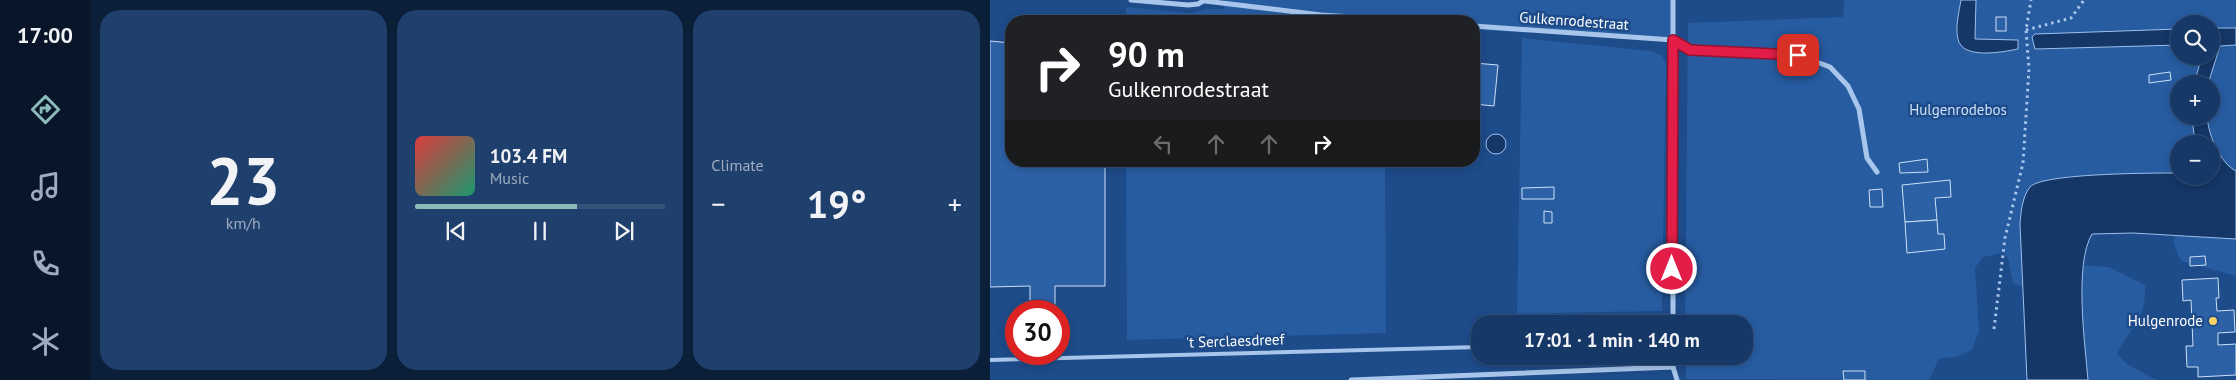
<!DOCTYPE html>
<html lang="en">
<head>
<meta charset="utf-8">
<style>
  body { margin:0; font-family:"PT Sans",sans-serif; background:#1f3f6d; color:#f1f3f6; height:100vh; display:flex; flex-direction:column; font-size:19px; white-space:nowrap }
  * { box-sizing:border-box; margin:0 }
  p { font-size:16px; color:#9eacc0 }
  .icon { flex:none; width:28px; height:28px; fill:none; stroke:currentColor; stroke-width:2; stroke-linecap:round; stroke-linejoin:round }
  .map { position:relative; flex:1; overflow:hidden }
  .details { display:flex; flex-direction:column; gap:10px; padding:10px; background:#0c1f39; width:900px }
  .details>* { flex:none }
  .banner { position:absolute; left:15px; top:15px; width:475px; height:152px; border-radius:20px; box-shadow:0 2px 8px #0003,0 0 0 1px #35527b; background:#202124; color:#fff; overflow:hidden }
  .tools { position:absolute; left:1180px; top:15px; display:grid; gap:10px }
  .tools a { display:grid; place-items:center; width:50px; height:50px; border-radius:50%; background:#163867; box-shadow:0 2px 8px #0003,0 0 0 1px #35527b; font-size:25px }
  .speed { position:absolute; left:15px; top:300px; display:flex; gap:10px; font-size:25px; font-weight:700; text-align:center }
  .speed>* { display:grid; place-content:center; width:65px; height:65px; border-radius:50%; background:#163867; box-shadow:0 2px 8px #0003,0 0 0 1px #35527b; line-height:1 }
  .speed .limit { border:8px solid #d22; background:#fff; color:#111 }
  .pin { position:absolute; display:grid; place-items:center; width:42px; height:42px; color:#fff; margin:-21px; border-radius:10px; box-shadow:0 2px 8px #0006 }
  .me { position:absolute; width:55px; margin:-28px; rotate:0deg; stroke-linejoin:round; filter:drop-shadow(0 0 4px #0008) }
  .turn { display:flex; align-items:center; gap:18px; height:105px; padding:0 20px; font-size:22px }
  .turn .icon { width:65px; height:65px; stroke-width:2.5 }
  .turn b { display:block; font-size:35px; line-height:42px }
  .lanes { display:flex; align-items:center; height:48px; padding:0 20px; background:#0003; justify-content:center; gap:25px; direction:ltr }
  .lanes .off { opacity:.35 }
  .big { font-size:38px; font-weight:700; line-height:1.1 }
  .details .tile { flex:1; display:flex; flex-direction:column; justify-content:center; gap:8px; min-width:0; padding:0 18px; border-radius:20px; background:#1f3f6d }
  .details .dial { align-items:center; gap:0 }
  .dial b { font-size:65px; line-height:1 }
  .song { display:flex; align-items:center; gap:15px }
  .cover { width:60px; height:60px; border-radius:8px; background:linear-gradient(135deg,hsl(0 70% 55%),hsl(160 70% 35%)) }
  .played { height:5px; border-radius:2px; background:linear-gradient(90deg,#8bbbb9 65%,#35527b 65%) }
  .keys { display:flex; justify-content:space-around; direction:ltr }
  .heat { display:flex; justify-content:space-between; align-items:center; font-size:28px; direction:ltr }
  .details .tiles { flex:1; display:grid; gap:10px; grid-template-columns:repeat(3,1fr) }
  .trip { position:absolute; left:481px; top:315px; width:282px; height:50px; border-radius:20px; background:#163867; box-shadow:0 2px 8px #0003,0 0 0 1px #35527b; font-weight:700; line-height:50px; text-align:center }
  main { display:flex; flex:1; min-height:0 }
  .tab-bar { display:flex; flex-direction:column; width:90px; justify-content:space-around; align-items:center; background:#091629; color:#9eacc0 }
  .tab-bar .icon { width:35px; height:35px }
  .tab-bar .current { color:#8bbbb9 }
  .tab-bar b { font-size:22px; color:#f1f3f6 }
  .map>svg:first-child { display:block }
  .green { fill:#275ca1; fill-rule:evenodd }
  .water { fill:#143767; stroke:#9cc0ed }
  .building { fill:#2d61a6; stroke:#cde0f8 }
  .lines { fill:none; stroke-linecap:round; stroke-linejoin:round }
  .path { stroke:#a8c6eb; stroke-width:3; stroke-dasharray:2.5 4; stroke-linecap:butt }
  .lane { stroke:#a8c6eb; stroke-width:4 }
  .street { stroke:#a8c6eb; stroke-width:5 }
  .route-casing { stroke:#92132f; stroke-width:12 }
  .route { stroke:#e11d48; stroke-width:9 }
  .poi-dot { fill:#fad267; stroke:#1e4b89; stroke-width:2 }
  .labels { text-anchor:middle; stroke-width:5; stroke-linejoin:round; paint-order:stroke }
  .street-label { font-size:15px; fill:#fff; stroke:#1e4b89 }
  .park-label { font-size:15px; fill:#cde0f8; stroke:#1e4b89 }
  .poi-label { font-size:15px; fill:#fff; stroke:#1e4b89; text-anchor:end }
</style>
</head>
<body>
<main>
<nav class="tab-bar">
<b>17:00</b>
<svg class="icon current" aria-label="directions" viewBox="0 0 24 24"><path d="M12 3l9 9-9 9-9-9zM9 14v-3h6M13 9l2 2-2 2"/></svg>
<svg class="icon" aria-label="music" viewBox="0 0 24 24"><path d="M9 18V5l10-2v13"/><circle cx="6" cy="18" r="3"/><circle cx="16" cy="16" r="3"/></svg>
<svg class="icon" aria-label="phone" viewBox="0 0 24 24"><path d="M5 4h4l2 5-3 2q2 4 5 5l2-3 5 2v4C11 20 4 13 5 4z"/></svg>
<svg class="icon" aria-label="climate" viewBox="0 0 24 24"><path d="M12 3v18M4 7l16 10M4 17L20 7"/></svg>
</nav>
<section class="details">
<div class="tiles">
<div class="tile dial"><b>23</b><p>km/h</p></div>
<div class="tile">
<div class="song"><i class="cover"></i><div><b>103.4 FM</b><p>Music</p></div></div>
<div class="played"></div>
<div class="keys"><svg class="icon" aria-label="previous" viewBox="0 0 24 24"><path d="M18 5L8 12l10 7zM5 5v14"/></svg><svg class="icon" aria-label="pause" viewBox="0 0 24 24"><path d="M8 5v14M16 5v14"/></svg><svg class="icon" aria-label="next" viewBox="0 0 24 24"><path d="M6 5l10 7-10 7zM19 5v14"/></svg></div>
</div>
<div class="tile"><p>Climate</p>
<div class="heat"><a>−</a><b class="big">19°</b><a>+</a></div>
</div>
</div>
</section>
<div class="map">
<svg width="1246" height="380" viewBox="0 0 1246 380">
  <rect width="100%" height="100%" fill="#1e4b89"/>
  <g class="green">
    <polygon points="234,0 683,0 683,40 484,30 484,21 136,21 136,7 201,13 217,9 234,9"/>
    <path d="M 854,0 L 1246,0 L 1246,276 L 1191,261 L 1183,242 L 1188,230 L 1142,189 L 1045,287 L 1030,286 L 1023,283 L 1018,258 L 1013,253 L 993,257 L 985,268 L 989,330 L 982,350 L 969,356 L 949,359 L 939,380 L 696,379 L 695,356 L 755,356 L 755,324 L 695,324 L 698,23 L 853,17 ZM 1189,24 L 1221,24 L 1221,56 L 1189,56 ZM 1189,84 L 1221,84 L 1221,116 L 1189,116 ZM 1189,144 L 1221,144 L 1221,176 L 1189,176 Z"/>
    <polygon points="532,38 661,51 672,55 676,64 672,311 527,314"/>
    <polygon points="136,161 395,161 396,333 137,340"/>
    <path d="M 1090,265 L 1119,267 L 1155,285 C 1157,319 1141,325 1127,354 L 1137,364 L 1166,380 L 1077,380 Z"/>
  </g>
  <g class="water">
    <path d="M 971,0 L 986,0 L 985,39 L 1028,40 L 1028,49 C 1013,52 972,60 968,39 C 965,27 969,12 971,0 Z"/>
    <polygon points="1221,28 1246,28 1246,45 1230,46 1218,84 1204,84 1212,56 1221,56"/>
    <polygon points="1189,29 1189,45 1045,49 1042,37 1045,34"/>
    <path d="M 1202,116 L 1217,116 C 1218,134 1230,163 1246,171 L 1246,239 L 1143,233 L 1102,234 C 1084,264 1095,344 1098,380 L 1037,380 L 1030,224 C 1031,212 1032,197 1040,187 C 1052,173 1165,173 1189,173 L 1189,176 L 1221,176 L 1221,144 L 1205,144 Z"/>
    <circle cx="506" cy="144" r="10"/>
  </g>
  <g class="building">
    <rect x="1006" y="17" width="10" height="14"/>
    <polygon points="0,41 21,43 21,161 115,161 115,286 65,286 65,308 40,308 40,286 0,287"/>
    <polygon points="484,63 508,65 504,106 484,104"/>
    <polygon points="1180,72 1181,80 1159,83 1159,75"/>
    <polygon points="937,159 938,172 910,173 909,163"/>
    <polygon points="960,180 961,197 945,198 947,220 915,222 912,185"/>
    <polygon points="564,187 564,199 532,199 532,188"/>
    <polygon points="892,189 893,207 880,207 879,190"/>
    <polygon points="554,211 562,212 562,223 554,223"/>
    <polygon points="947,220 948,234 954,234 955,249 917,253 915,222"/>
    <polygon points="1215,256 1216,265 1200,266 1200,257"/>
    <polygon points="1228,278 1229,298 1226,298 1227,311 1244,310 1245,332 1228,333 1228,345 1246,344 1246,375 1208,377 1208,367 1197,367 1196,346 1203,346 1201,300 1193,301 1192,280"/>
    <polygon points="853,371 875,371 875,380 854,380"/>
  </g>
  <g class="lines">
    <g class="path">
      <polyline points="1036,30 1081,18 1094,0"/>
      <polyline points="1004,329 1015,238 1033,163 1039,69 1036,30 1041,0"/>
    </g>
    <polyline class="lane" points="0,360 490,347"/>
    <g class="street">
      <polyline points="141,0 198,5 208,4 215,0"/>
      <polyline points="215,1 331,15 428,21"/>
      <polyline points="484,26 683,40 700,50 808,55 840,67 858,86 869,109 877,158 887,172"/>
      <polyline points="683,324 683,0"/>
      <polyline points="683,356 683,367 687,380"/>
      <polyline points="361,380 683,367"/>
    </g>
  </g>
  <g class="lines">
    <g class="route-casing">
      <polyline id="route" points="682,269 683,40 700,50 808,55"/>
    </g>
    <use href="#route" class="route"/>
  </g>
  <circle class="poi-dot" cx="1223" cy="321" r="5"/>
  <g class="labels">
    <g class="street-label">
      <text transform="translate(584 21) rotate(4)" y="5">Gulkenrodestraat</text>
      <text transform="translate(245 341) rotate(-2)" y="5">'t Serclaesdreef</text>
    </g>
    <g class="park-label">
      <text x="968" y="115">Hulgenrodebos</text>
    </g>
    <g class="poi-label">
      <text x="1213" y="326">Hulgenrode</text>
    </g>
  </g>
</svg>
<div class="tools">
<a><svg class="icon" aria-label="search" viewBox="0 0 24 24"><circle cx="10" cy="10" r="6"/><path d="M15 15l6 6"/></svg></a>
<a>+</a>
<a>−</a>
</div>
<div class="speed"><div class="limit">30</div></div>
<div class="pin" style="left:808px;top:55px;background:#d93025"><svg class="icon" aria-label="arrive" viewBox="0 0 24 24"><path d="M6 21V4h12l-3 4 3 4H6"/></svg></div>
<svg class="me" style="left:682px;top:269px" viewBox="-20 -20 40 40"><circle r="17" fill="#e11d48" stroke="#fff" stroke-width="3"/><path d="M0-11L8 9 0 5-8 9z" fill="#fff"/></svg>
<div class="trip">17:01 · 1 min · 140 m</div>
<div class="banner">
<div class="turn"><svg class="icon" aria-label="right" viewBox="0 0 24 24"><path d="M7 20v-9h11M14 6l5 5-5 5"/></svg><div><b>90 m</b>Gulkenrodestraat</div></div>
<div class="lanes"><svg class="icon off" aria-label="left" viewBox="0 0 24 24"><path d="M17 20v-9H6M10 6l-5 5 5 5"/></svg><svg class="icon off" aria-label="ahead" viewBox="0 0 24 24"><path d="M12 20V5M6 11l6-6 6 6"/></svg><svg class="icon off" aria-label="ahead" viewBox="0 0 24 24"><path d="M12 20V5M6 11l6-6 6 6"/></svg><svg class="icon" aria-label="right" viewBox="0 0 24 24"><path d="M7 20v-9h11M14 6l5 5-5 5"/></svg></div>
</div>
</div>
</main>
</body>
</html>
